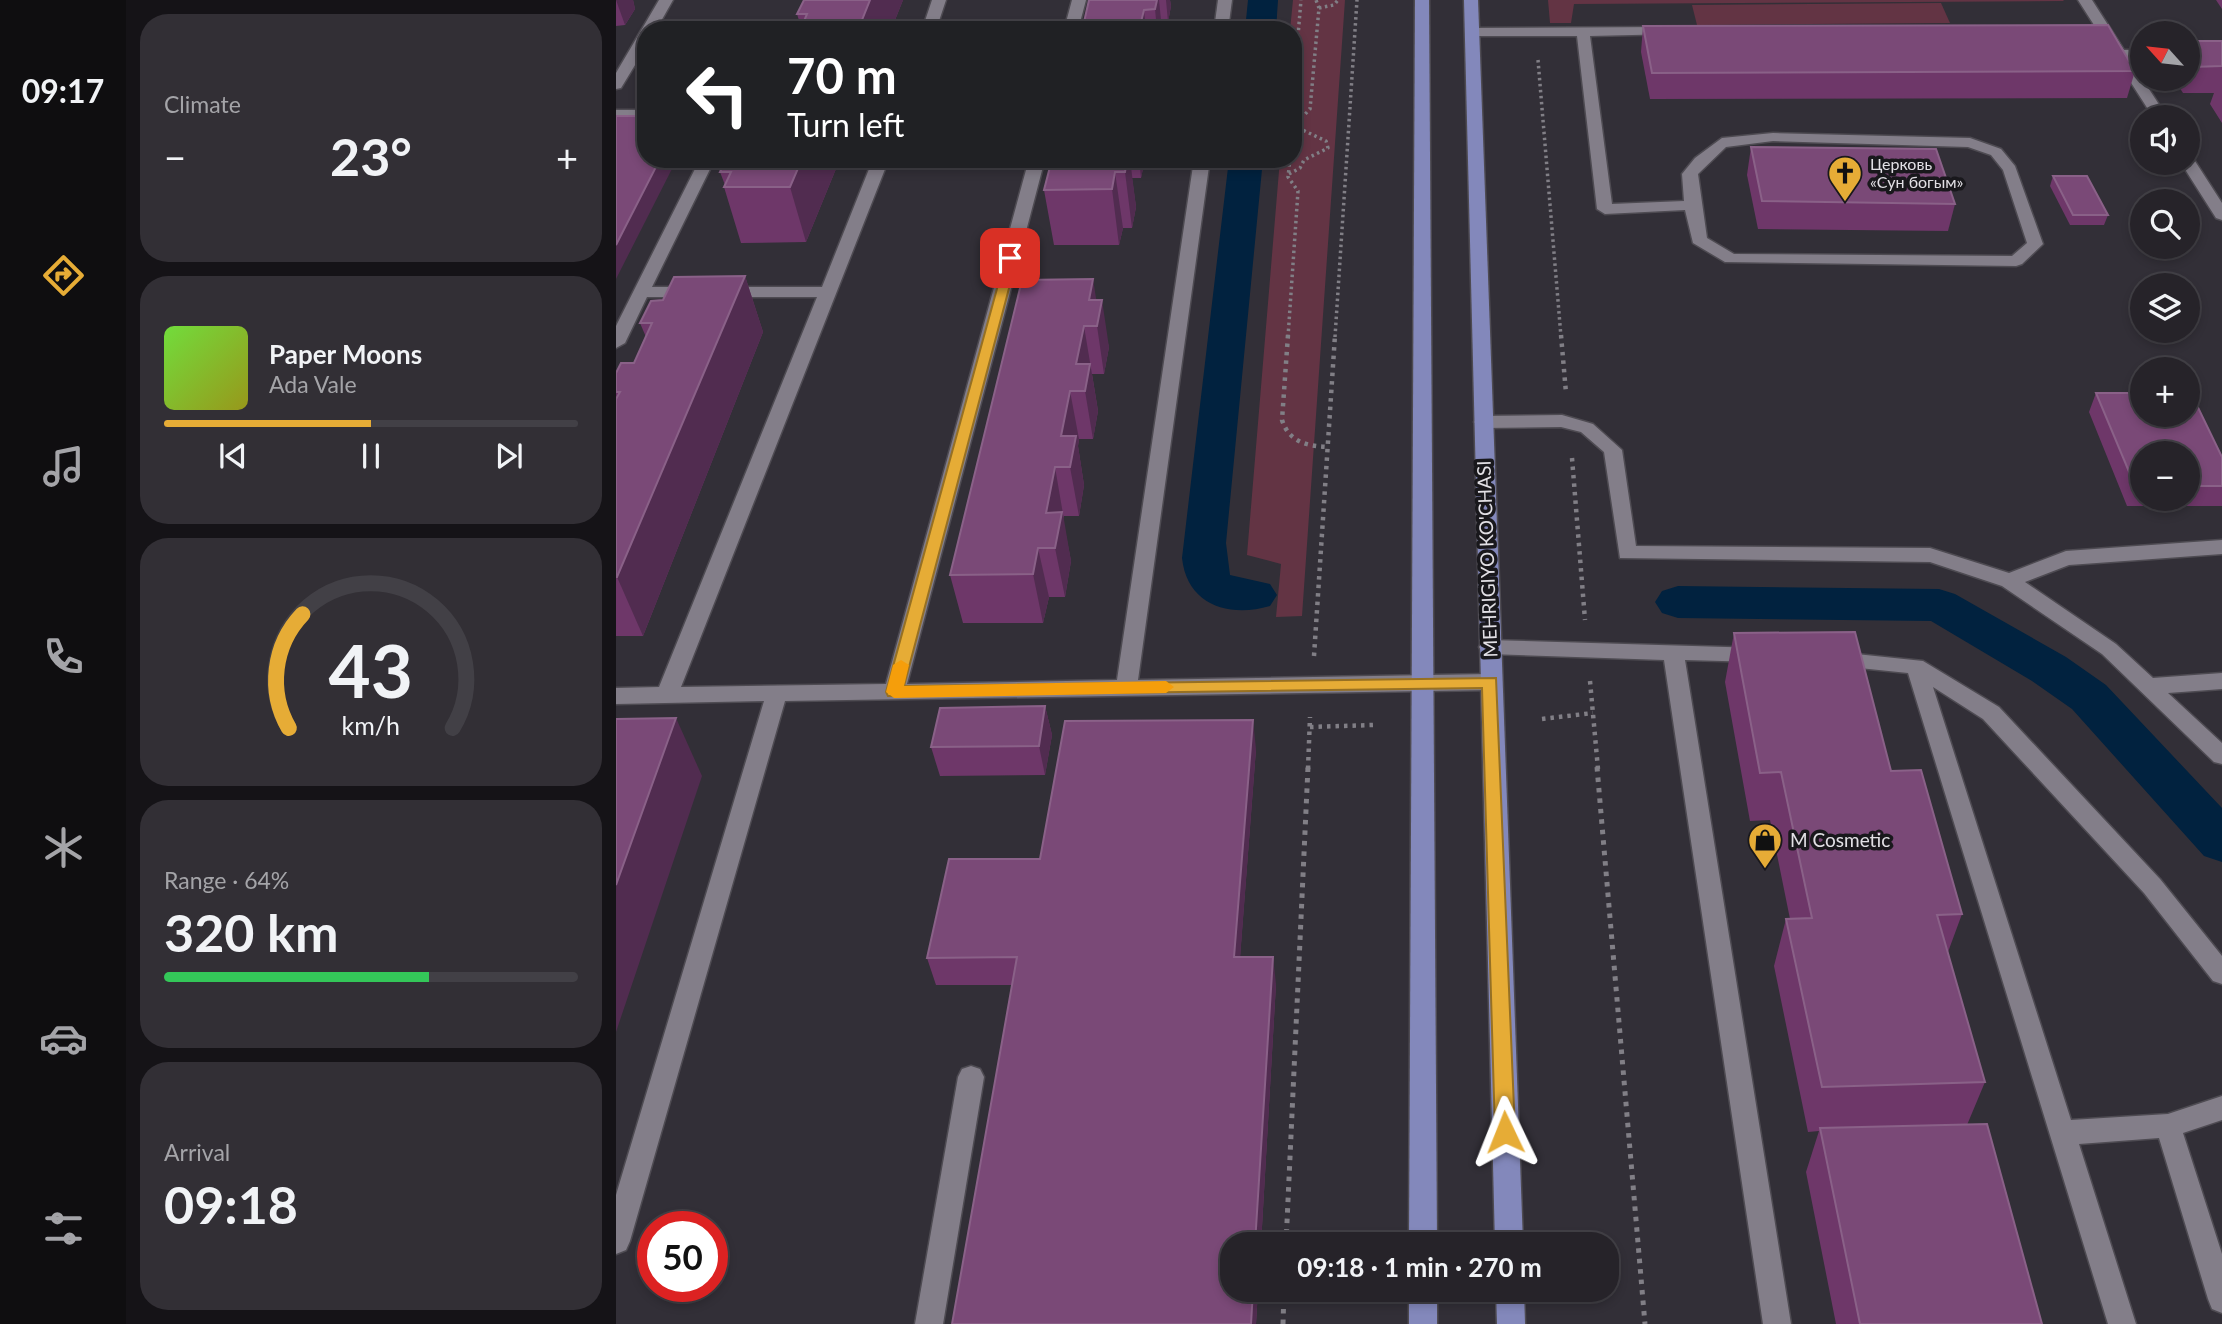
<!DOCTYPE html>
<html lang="en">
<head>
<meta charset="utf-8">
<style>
  body { margin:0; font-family:Lato,sans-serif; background:#322f35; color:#f1f3f6; height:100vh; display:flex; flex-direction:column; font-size:26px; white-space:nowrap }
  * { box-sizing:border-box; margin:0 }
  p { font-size:23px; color:#a4a4a8 }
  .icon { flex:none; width:38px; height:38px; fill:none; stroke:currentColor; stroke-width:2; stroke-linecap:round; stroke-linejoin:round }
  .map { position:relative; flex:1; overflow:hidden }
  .details { display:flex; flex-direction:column; gap:14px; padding:14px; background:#151317; width:490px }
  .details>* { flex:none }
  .top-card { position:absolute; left:21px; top:21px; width:665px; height:147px; border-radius:28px; box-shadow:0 4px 10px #0003,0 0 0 2px #424046; background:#202124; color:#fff; overflow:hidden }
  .needle { width:46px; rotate:297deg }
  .tools { position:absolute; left:1514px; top:21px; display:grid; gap:14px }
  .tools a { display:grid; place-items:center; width:70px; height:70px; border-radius:50%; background:#262329; box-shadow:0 4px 10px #0003,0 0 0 2px #424046; font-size:35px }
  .speed { position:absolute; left:21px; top:1211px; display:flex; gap:14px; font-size:35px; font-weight:700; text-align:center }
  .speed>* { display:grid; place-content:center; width:91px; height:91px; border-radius:50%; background:#262329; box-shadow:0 4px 10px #0003,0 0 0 2px #424046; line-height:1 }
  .speed .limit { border:10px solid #d22; background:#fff; color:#111 }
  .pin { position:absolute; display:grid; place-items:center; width:60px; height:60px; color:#fff; margin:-30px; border-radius:14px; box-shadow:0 4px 10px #0006 }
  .me { position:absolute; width:77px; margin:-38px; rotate:358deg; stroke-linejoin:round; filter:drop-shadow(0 0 5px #0008) }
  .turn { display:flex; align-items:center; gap:24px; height:147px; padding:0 35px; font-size:32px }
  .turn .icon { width:91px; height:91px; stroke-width:2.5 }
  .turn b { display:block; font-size:49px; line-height:60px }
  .big { font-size:52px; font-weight:700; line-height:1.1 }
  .details .tile { flex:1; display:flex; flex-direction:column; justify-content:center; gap:10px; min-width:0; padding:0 24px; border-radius:28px; background:#322f35 }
  .details .dial { align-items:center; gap:0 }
  .dial svg { height:182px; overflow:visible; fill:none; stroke:#424046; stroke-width:7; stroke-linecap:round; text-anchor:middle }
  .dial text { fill:#f1f3f6; stroke:none }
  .song { display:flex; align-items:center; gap:21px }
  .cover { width:84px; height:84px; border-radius:10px; background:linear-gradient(135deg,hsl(100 70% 55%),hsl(60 70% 35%)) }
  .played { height:7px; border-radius:4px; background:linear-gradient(90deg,#e6ac36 50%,#424046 50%) }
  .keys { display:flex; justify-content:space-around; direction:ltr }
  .heat { display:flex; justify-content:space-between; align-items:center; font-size:38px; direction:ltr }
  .charge { height:10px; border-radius:5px; background:linear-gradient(90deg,#34c759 64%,#424046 0) }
  .trip { position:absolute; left:604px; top:1232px; width:399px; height:70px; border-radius:28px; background:#262329; box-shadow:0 4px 10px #0003,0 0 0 2px #424046; font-weight:700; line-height:70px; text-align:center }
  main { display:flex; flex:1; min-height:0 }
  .tabs { display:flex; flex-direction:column; width:126px; justify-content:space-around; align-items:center; background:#0f0e10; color:#a4a4a8 }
  .tabs .icon { width:49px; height:49px }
  .tabs .active { color:#e6ac36 }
  .tabs b { font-size:32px; color:#f1f3f6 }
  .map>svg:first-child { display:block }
  .green { fill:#633444 }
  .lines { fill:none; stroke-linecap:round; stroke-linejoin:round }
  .canal { fill:#01223f; fill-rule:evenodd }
  .minor-casing { stroke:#4e4b52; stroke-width:3 }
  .major-casing { stroke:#4e4b52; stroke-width:3 }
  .path-far2 { stroke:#817f86; stroke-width:3.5; stroke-dasharray:2.5 3.5; stroke-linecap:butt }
  .path-far1 { stroke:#817f86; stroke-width:4.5; stroke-dasharray:3.5 5; stroke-linecap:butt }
  .path { stroke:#817f86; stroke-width:5; stroke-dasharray:4.5 6; stroke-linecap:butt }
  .minor { fill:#837e89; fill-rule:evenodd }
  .major { fill:#8388bb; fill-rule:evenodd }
  .wall { fill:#6e3769; fill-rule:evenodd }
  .shaded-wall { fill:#512c50 }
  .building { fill:#7a4977; stroke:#8a6188; stroke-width:2 }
  .route { fill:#e6ac36; stroke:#967023; stroke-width:2 }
  .slow { fill:#f59e0b }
  .labels { text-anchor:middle; stroke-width:7; stroke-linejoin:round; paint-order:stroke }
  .far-poi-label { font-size:16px; fill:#e2e0e5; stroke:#19181c; text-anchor:start }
  .street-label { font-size:19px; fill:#e2e0e5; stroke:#19181c }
  .poi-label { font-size:19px; fill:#e2e0e5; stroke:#19181c; text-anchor:start }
</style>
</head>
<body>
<main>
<nav class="tabs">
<b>09:17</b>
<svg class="icon active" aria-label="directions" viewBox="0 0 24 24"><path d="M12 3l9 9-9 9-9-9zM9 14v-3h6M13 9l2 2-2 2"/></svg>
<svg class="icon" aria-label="music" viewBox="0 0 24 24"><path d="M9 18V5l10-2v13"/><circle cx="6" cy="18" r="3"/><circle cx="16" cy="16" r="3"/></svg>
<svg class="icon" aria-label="phone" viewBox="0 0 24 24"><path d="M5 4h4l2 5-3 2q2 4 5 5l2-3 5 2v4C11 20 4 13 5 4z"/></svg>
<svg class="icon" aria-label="climate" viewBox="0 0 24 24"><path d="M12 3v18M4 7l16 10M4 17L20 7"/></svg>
<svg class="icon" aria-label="car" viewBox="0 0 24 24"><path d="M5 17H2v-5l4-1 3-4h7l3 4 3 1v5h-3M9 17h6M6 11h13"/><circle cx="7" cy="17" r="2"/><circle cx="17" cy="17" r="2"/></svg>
<svg class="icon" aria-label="filters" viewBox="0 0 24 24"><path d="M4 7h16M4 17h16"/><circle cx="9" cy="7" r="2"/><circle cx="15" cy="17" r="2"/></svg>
</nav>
<section class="details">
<div class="tile"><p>Climate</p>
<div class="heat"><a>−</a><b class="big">23°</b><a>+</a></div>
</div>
<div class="tile">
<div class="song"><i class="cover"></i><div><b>Paper Moons</b><p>Ada Vale</p></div></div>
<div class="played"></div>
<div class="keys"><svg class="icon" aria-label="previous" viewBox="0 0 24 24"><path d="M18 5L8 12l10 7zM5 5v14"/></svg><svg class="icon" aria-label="pause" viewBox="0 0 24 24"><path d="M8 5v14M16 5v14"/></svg><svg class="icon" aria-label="next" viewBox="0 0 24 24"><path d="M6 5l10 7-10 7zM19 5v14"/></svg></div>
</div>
<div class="tile dial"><svg viewBox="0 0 100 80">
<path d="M14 69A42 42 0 1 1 86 69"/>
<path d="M14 69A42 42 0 0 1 20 19" stroke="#e6ac36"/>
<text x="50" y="56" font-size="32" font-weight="700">43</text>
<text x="50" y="72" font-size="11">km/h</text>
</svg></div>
<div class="tile"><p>Range · 64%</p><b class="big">320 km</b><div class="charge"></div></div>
<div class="tile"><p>Arrival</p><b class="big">09:18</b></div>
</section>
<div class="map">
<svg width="1606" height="1324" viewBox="0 0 1606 1324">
  <rect width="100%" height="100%" fill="#322f37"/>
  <g class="green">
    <polygon points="677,0 729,0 686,616 660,617 665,564 631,555 664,159 677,159 677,30 674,30"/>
    <polygon points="932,0 1447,0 1448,1 958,4 955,23 934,23"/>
    <polygon points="1325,3 1334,23 1081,25 1076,5"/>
  </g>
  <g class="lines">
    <g class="canal">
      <polygon points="632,0 662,0 660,30 629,30"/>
      <path d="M 613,159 L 647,159 L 610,543 L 614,575 L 654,584 L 661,595 L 654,606 C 613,618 571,605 566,558 Z"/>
      <polygon points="1062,586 1323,589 1339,594 1450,657 1490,685 1606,808 1606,862 1588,856 1456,709 1416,681 1315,621 1062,618 1046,613 1039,602 1046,591"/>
    </g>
    <g class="minor-casing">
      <g id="minor">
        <polygon points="43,0 57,0 40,30 30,30 30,47 5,88 0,89 0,73"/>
        <polygon points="316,0 330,0 320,30 306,30"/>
        <polygon points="456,0 470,0 462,30 448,30"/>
        <polygon points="602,0 616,0 612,30 598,30"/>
        <polygon points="1462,0 1476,0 1508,50 1526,50 1526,58 1513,58 1551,117 1537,117"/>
        <path d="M 1054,27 L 1059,28 L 1059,34 L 974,36 L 996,204 L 1068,201 L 1066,174 L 1079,158 L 1106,138 L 1157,133 L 1354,138 L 1385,149 L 1399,166 L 1427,244 L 1406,264 L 1400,266 L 1109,262 L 1077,243 L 1069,210 L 989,214 L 981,209 L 961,36 L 857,36 L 850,32 L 857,28 ZM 1157,141 L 1352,147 L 1375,155 L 1387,170 L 1411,243 L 1396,256 L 1118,254 L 1091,238 L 1082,174 L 1110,147 Z"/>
        <rect x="0" y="110" width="30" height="8"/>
        <polygon points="1572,156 1577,158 1606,203 1606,220 1600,218 1565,163 1572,163"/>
        <polygon points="84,159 99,159 36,287 206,287 257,159 273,159 65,687 270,684 413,159 429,159 291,684 501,680 578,159 594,159 522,680 874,674 882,677 885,682 882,687 874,690 169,701 14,1241 10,1250 0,1254 0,1195 148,701 0,704 0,688 43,687 201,297 31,297 9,343 0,348 0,326"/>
        <polygon points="946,415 977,424 1006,450 1020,546 1314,548 1393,573 1450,551 1606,540 1606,554 1453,565 1409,582 1500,644 1537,678 1606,673 1606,689 1552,693 1606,743 1606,764 1598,762 1486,654 1386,586 1314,562 1004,558 988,452 965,432 945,427 867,428 858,422 867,416"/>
        <polygon points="873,640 1144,648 1151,650 1154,655 1151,660 1144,662 1069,660 1175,1324 1147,1324 1048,660 873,654 866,652 863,647 866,642"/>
        <polygon points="1221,652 1307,661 1383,707 1544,879 1606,956 1606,984 1597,981 1528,893 1367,719 1317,687 1455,1120 1552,1114 1606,1096 1606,1120 1567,1133 1606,1254 1606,1313 1596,1309 1592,1299 1543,1138 1463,1144 1520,1324 1492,1324 1292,673 1214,665 1211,660 1214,655"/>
        <polygon points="355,1066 364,1069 368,1077 327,1324 299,1324 342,1077 346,1069"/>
      </g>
    </g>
    <g class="major-casing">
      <g id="major">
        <polygon points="799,0 813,0 821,1244 793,1244"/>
        <polygon points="848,0 862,0 907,1244 879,1244"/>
        <rect x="793" y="1290" width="28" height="34"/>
        <polygon points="880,1290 908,1290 909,1324 881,1324"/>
      </g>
    </g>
    <g class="path-far2">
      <polyline points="703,8 718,5 722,0"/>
      <polyline points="922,60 945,337"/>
      <polyline points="677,96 685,0"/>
      <polyline points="677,113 684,120"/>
      <polyline points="677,127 694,109 703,8 700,0"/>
      <polyline points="673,174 684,168 688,160 712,148 710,141 678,126"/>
      <polyline points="672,337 682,191 672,177 674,159"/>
      <polyline points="719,337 741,0"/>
    </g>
    <g class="path-far1">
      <path d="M 672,335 L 666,420 C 673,442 691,446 712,447"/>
      <polyline points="945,335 950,393"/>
      <polyline points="956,458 969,620"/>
      <polyline points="698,656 719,335"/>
      <polyline points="974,681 982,769"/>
      <polyline points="926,719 977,713"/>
      <polyline points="694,727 757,725"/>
      <polyline points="692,769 694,717"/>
    </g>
    <g class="path">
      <polyline points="981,767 1029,1324"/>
      <polyline points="670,1244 692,767"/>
      <polyline points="667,1324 668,1290"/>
    </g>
    <use href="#minor" class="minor"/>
    <use href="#major" class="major"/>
  </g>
  <g class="wall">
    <polygon points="0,0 17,0 19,9 9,25 0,26"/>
    <polygon points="287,0 275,30 186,30 181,14"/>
    <polygon points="473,0 554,0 555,6 552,22 546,22 546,30 469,30 468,22"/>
    <polygon points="1600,0 1606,0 1606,9"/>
    <polygon points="1027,26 1519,71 1511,98 1034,99 1025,52"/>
    <polygon points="1572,41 1606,41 1606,123 1594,104 1598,93 1567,93 1558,79 1572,79"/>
    <polygon points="1135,147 1339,204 1332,231 1142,229 1131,175"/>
    <polygon points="224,159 190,242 125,243 108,187 109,185 104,172"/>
    <polygon points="436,159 529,159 525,178 516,178 520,207 516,228 507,228 503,245 438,245 428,190"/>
    <polygon points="1437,176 1492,215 1488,225 1454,225 1434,186"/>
    <polygon points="129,276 147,332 27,636 0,636 0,373 18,363 30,337 24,323 47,300"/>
    <polygon points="480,300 493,347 488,374 476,374 482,411 477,439 463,439 462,446 468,485 463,516 448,516 447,520 455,561 449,597 433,597 427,623 347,623 334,575"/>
    <path d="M 1480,393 L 1606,457 L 1606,506 L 1511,506 L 1473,412 ZM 1526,453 L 1572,453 L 1572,499 L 1526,499 Z"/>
    <polygon points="1118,633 1275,771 1346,914 1332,952 1369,1082 1351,1125 1426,1324 1220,1324 1190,1172 1203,1131 1192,1132 1158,966 1170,919 1174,919 1154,820 1134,821 1109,682"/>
    <polygon points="429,706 436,735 429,775 324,776 315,747"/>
    <polygon points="640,749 624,957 660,984 645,1244 616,1244 616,1290 642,1290 640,1324 336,1324 396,985 320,985 311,958 424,859"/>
  </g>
  <g class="shaded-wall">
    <polygon points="0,0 17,0 19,9 9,25"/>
    <polygon points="254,0 287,0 275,30 245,30 244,25"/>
    <polygon points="541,0 543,0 546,30 541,30 539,9"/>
    <polygon points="550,0 554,0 555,6 552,22"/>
    <polygon points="528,10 530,30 526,30 525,22"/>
    <polygon points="44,159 61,159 0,279 0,245"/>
    <polygon points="186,159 224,159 190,242 174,187"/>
    <polygon points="504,159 514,159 520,207 516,228 509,172"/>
    <polygon points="523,159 529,159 525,178"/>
    <polygon points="499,172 507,228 503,245 496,189"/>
    <polygon points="129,276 147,332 27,636 1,577"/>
    <polygon points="477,279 483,317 486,300 493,347 488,374 481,326 473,300"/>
    <polygon points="468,326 482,411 477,439 469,391 460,364"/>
    <polygon points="454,391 463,439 462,446 468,485 463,516 454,467 445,436"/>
    <polygon points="439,467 455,561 449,597 439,548 430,513"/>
    <polygon points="422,548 433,597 427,623 417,574"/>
    <polygon points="429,706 436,735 429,775 423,746"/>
    <polygon points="60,718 86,776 0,1032 0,885"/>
    <polygon points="637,720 640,749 622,985 618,957"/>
    <polygon points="657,957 660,984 645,1244 639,1244"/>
    <polygon points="637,1290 642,1290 640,1324 635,1324"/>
  </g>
  <g class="building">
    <polygon points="188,0 254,0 244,25 186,26 191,14 181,14"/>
    <polygon points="473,0 541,0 539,9 528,10 525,22 468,22"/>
    <polygon points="1492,25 1519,71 1036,73 1027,26"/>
    <polygon points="1572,41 1606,41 1606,66 1576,67 1572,60"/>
    <polygon points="0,116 30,116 30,159 44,159 0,245"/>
    <polygon points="1135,147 1320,149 1339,204 1146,201"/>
    <polygon points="110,159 186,159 174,187 108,187 115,172 104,172"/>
    <polygon points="436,159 511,159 509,172 499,172 496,189 428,190"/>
    <polygon points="1437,176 1471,176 1492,215 1457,215"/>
    <polygon points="129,276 1,577 0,577 0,399 4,392 0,392 0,373 5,363 18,363 36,323 24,323 35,301 47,300 58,277"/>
    <polygon points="477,279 473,300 486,300 481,326 468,326 460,364 474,364 469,391 454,391 445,436 460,436 454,467 439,467 430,513 446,512 439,548 422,548 417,574 334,575 406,280"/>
    <polygon points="1480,393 1526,393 1526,415 1572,415 1572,393 1575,393 1606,457 1606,486 1572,486 1572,453 1526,453 1526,486 1519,486"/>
    <polygon points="1239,632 1275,771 1305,770 1346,914 1321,915 1369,1082 1206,1087 1170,919 1196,918 1165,772 1144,773 1118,633"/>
    <polygon points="429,706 423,746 315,747 324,708"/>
    <polygon points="60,718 0,885 0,719"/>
    <polygon points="637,720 618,957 657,957 639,1244 616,1244 616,1290 637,1290 635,1324 336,1324 401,957 311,958 333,859 424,859 449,721"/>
    <polygon points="1371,1124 1426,1324 1244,1324 1204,1128"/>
  </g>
  <polygon class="route" points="390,256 401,258 288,686 880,678 899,1132 896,1139 889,1141 882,1139 879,1132 866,688 272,696 270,692"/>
  <polygon class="slow" points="285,660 293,665 288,686 550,681 558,687 550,693 278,698 270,692 277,665"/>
  <defs>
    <g id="church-pin" transform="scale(1.75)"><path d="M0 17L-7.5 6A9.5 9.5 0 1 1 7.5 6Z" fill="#e6ac36" stroke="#19181c"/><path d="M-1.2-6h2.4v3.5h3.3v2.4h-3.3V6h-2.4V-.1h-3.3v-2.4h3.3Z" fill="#111"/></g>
    <g id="shop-pin" transform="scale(1.75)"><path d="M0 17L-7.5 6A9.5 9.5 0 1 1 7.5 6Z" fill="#e6ac36" stroke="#19181c"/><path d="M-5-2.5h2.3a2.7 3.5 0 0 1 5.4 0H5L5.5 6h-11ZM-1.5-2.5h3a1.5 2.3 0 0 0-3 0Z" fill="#111"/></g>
  </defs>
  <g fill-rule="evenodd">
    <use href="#church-pin" x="1229" y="173"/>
    <use href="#shop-pin" x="1149" y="840"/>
  </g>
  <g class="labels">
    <g class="far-poi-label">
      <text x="1254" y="170">Церковь<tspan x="1254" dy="18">«Сун богым»</tspan></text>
    </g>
    <g class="street-label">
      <text transform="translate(871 559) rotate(-92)" y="7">MEHRIGIYO KO'CHASI</text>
    </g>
    <g class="poi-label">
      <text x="1174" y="847">M Cosmetic</text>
    </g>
  </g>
</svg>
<div class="tools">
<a><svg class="needle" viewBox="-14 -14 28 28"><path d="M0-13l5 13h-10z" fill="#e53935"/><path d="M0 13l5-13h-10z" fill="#a4a4a8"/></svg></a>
<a><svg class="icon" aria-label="sound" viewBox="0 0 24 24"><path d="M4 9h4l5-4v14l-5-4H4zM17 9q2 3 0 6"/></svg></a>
<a><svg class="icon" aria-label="search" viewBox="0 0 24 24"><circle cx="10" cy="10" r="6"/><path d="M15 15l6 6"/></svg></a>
<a><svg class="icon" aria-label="layers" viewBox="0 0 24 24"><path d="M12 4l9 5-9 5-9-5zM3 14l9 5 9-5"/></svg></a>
<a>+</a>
<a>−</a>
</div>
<div class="speed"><div class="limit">50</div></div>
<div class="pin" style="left:394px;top:258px;background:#d93025"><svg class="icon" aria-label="arrive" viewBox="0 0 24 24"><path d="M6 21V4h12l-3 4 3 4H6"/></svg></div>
<svg class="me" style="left:889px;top:1132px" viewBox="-20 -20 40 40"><path d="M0-17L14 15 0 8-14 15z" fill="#e6ac36" stroke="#fff" stroke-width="4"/></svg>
<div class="trip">09:18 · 1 min · 270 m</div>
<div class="top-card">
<div class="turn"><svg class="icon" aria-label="left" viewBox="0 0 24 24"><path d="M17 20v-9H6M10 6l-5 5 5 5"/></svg><div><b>70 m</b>Turn left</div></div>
</div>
</div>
</main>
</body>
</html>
